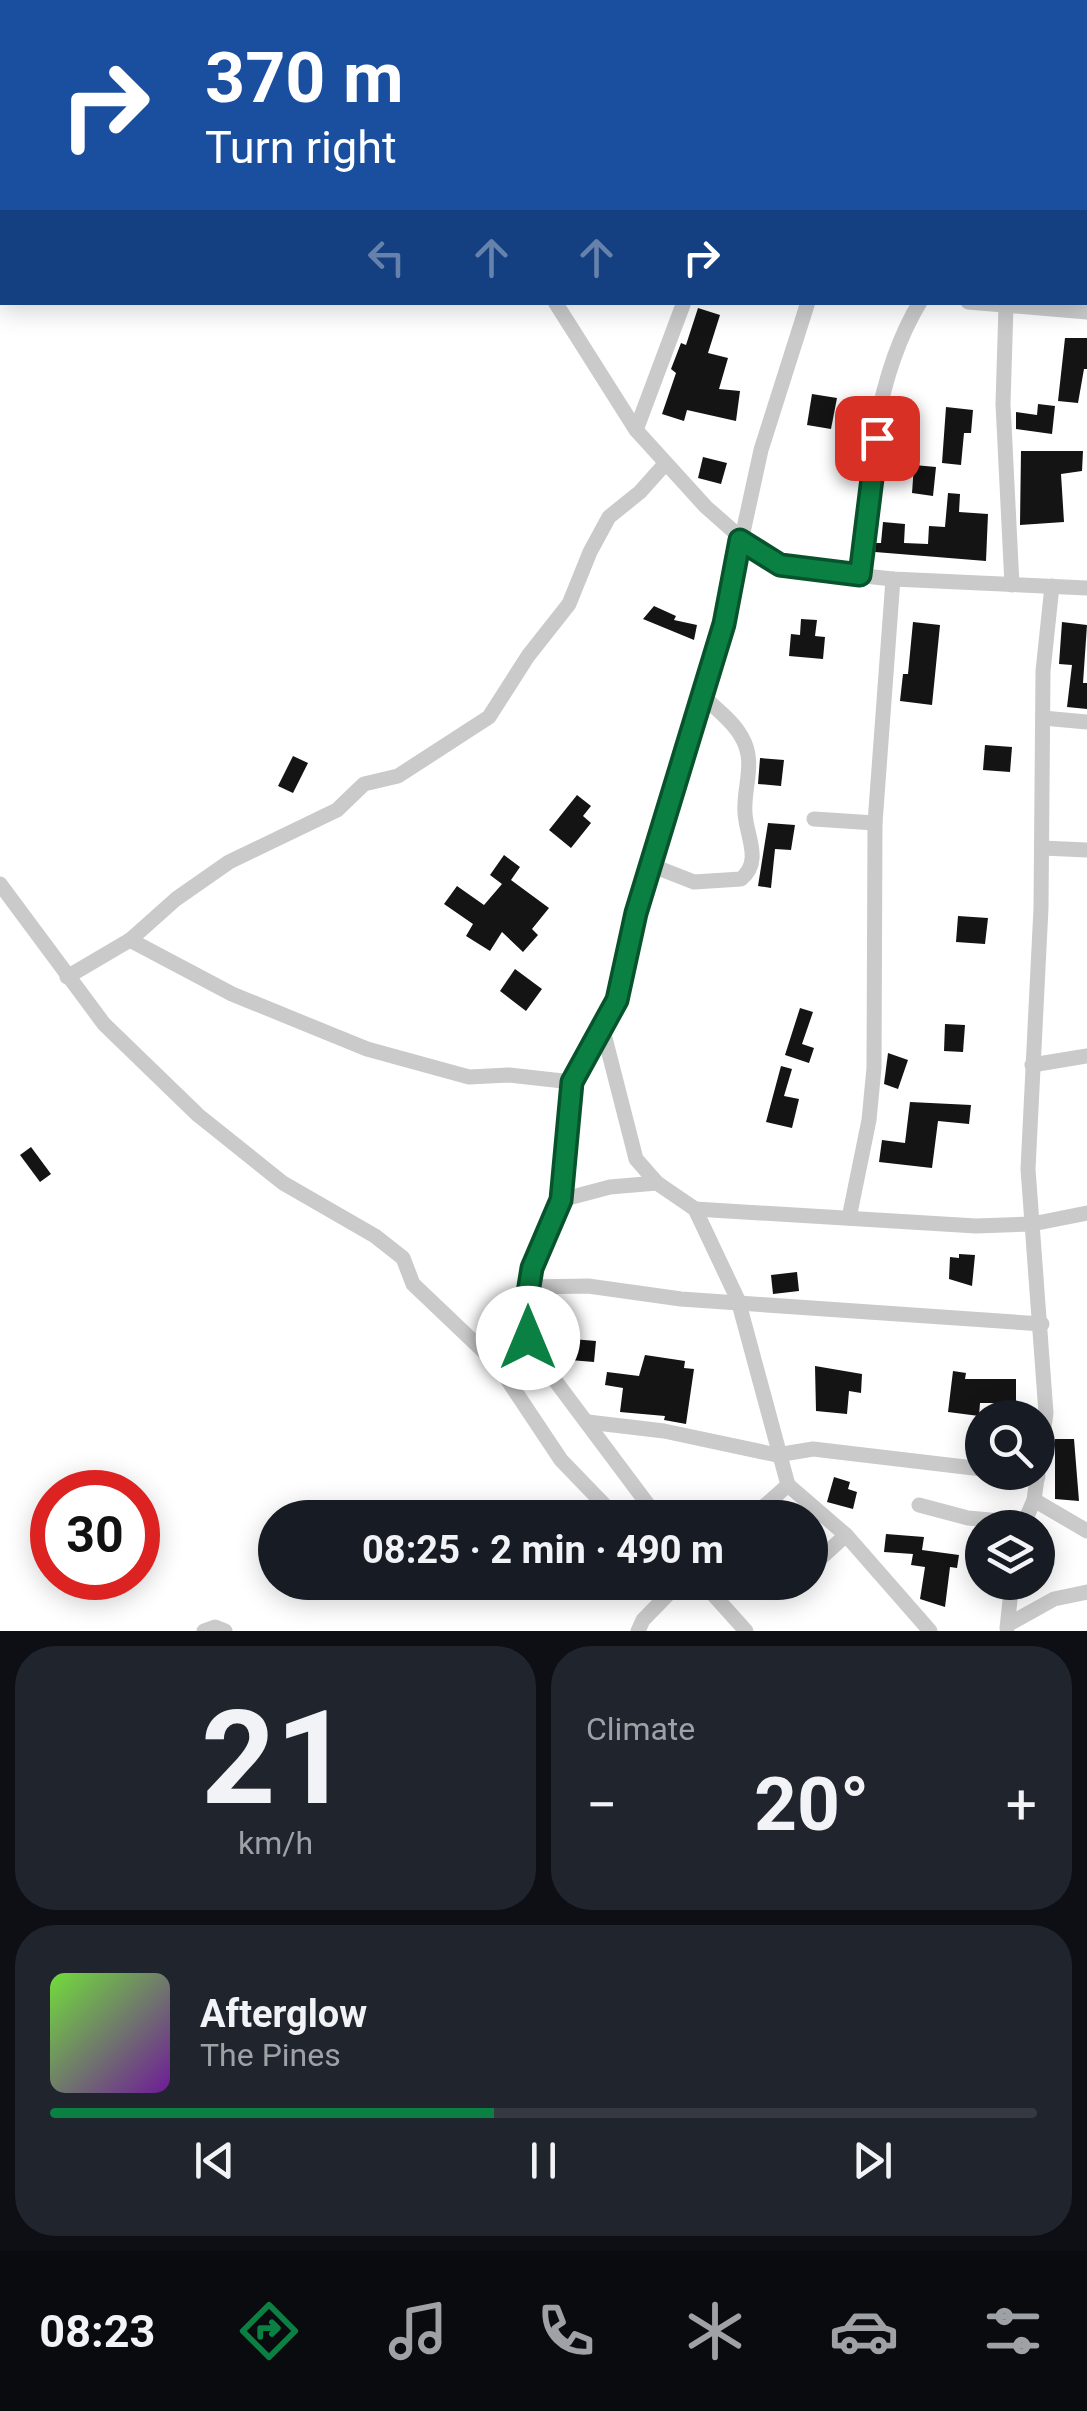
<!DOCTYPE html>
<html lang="en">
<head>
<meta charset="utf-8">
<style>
  body { margin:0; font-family:Roboto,sans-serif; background:#20242c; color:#f1f3f6; height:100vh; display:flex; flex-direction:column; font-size:38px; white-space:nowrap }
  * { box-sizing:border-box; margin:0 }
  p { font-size:32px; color:#9ea1a6 }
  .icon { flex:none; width:55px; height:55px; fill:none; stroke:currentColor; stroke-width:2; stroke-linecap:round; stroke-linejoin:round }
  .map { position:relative; height:1631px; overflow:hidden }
  .drawer { display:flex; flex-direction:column; gap:15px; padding:15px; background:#0d0f14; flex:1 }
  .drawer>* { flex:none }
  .top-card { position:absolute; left:0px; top:0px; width:1088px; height:305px; box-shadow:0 5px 25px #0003; background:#1a4fa0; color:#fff; overflow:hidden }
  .controls { position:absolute; left:965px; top:1400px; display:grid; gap:20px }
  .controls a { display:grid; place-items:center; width:90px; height:90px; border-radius:50%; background:#171b24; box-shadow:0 5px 25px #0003; font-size:50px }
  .speed { position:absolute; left:30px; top:1470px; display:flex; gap:20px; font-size:50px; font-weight:700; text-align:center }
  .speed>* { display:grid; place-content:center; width:130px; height:130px; border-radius:50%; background:#171b24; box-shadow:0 5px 25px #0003; line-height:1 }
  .speed .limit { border:15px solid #d22; background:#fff; color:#111 }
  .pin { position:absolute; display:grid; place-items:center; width:85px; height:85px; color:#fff; margin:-42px; border-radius:20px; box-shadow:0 5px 15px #0006 }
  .me { position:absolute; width:110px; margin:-55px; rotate:0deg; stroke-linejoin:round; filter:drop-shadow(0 0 8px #0008) }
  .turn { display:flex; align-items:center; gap:35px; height:210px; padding:0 40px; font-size:45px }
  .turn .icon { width:130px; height:130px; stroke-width:2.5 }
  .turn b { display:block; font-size:70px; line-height:85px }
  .lanes { display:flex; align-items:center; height:95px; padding:0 40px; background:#0003; justify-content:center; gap:50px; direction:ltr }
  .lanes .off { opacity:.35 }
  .big { font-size:75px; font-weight:700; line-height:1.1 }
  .drawer .tile { flex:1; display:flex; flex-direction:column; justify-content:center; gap:15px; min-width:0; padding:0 35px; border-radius:40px; background:#20242c }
  .drawer .dial { align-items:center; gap:0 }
  .dial b { font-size:130px; line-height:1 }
  .song { display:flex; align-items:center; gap:30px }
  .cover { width:120px; height:120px; border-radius:15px; background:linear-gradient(135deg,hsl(100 70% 55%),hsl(280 70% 35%)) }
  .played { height:10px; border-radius:5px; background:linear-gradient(90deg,#0b8043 45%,#363941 45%) }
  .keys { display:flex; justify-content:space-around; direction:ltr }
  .heat { display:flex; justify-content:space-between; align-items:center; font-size:55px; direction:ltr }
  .drawer .tiles { flex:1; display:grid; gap:15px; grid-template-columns:1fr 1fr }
  .tile:last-child { grid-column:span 2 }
  .trip { position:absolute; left:258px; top:1500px; width:570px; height:100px; border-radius:50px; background:#171b24; box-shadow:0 5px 25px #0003; font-weight:700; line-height:100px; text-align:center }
  .tabs { display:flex; height:160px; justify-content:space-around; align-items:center; background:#090b0e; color:#9ea1a6 }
  .tabs .icon { width:70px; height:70px }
  .tabs .current { color:#0b8043 }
  .tabs b { font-size:45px; color:#f1f3f6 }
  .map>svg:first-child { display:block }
  .building { fill:#141414 }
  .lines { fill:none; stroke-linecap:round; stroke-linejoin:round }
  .minor { stroke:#cacaca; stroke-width:15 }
  .route-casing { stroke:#07532c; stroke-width:25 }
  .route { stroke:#0b8043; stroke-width:18 }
</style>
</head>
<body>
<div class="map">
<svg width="1087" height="1631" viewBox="0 0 1087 1631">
  <rect width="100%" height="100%" fill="#fff"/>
  <g class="building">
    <polygon points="698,308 720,315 708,353 728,358 719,389 740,391 736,421 687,410 684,421 662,414 676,373 671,369 681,343 686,345"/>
    <polygon points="1065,338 1087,338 1087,369 1084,369 1078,403 1058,401"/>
    <polygon points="812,394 837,398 831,429 807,425"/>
    <polygon points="1038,404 1055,406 1052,434 1016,429 1016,412 1037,415"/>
    <polygon points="946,407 973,410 971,433 964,433 961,465 942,463"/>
    <polygon points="1021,451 1083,451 1082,471 1061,474 1064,522 1020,525"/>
    <polygon points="703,457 727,463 721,484 698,478"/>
    <polygon points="914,465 936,467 933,496 912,493"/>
    <polygon points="948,493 960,494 959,512 988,514 986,561 875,552 876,543 881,543 883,522 905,524 904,543 928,544 929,526 945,527"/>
    <polygon points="654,606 676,616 674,620 697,625 694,640 643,619"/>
    <polygon points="801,619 817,620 815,636 825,637 823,659 789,656 791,634 800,635"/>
    <polygon points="913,622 940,625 932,705 900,701 903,674 908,674"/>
    <polygon points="1062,622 1087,625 1083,683 1087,683 1087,709 1067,707 1072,665 1059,664"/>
    <polygon points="985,745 1012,747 1010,772 983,770"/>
    <polygon points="293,756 308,763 293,793 278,786"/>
    <polygon points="760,758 784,760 781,786 758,784"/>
    <polygon points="577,795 591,806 583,816 591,823 571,848 549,830"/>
    <polygon points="768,823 795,825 791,850 775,849 771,888 758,886"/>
    <polygon points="504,855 520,867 511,880 549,908 532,929 538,935 523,952 502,932 490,951 466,936 473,924 444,904 457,886 484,905 502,884 490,875"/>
    <polygon points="958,916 988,918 985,944 956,942"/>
    <polygon points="515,969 542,989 526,1011 500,991"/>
    <polygon points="800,1008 813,1012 802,1044 814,1048 809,1063 785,1055"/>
    <polygon points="945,1024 965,1025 963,1052 944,1051"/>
    <polygon points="888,1053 908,1060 898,1089 884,1084"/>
    <polygon points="781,1066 792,1069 784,1096 799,1099 792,1128 766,1122"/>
    <polygon points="910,1102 971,1105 969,1124 938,1121 932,1168 879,1162 882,1140 905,1143"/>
    <polygon points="31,1147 51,1174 40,1182 20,1155"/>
    <polygon points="959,1254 975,1255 972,1286 949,1279 950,1257 959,1258"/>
    <polygon points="797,1272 799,1291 773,1294 771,1275"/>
    <polygon points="572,1339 596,1341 594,1362 570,1360"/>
    <polygon points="645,1355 685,1361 684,1368 694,1369 686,1424 664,1420 665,1416 620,1412 623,1388 605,1385 607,1372 639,1376"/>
    <polygon points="815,1366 862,1374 861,1393 849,1391 847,1414 816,1411"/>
    <polygon points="953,1371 966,1373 965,1379 1016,1379 1016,1403 980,1403 979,1416 948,1412"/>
    <polygon points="1055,1439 1074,1439 1079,1501 1055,1499"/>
    <polygon points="834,1477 850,1482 848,1489 857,1492 853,1509 827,1502"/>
    <polygon points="886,1534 924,1537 922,1550 959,1555 957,1568 950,1567 945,1607 920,1599 925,1567 911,1565 913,1554 884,1552"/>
  </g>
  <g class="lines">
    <g class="minor">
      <polyline points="438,0 439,2"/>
      <polyline points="644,0 645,2"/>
      <polyline points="492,2 493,0"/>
      <polyline points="766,2 767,0"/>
      <polyline points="887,2 887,0"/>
      <polyline points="965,2 965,0"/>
      <polyline points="1085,165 1087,165"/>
      <polyline points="555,302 636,430 706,507 766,560 797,569 893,579 1087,588"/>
      <polyline points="968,302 1087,312"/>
      <polyline points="1006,306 1003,404 1012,585"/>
      <polyline points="636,430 684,302"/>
      <path d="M 860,575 C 867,485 872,381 920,302"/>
      <polyline points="1043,718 1087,722"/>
      <polyline points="814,819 875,823"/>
      <polyline points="1042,848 1087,850"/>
      <path d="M 653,866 L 694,882 L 741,879 C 763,861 746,836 745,813 C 743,786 757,762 741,736 C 733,721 715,708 703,696"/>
      <polyline points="0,884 104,1024 198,1115 283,1183 375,1236 403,1258 413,1284 497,1364 561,1460 617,1518"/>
      <polyline points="130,940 232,994 367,1049 469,1077 509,1075 572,1082"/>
      <polyline points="67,977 130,940 176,899 229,862 337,810 364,784 398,776 489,717 528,656 569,604 590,552 609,517 640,492 665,464"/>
      <polyline points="603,1030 636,1159 657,1183 695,1209 738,1300 788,1485 846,1535 930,1631"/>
      <polyline points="1032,1065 1087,1056"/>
      <polyline points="561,1200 610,1187 657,1183"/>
      <polyline points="695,1209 976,1226 1032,1224 1087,1213"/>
      <polyline points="849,1218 869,1120 874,1068 875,823 893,579"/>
      <polyline points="528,1287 588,1286 681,1299 1042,1324"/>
      <polyline points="588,1422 664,1431 777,1455 813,1449 982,1469"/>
      <polyline points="1002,1472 1038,1477"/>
      <polyline points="1034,1500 1087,1531"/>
      <polyline points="919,1505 968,1518 1023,1523"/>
      <polyline points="658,1518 533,1351 526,1323 528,1287 561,1200 572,1082 617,1000 635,913 723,624 761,450 808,302"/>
      <polyline points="751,1518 788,1485"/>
      <polyline points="1022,1528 1034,1500 1046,1413 1028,1169 1041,908 1043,671 1052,586"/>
      <polyline points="810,1568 846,1535"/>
      <polyline points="702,1582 746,1631"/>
      <polyline points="1009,1624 1054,1599 1087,1592"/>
      <polyline points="1007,1628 1012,1582"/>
      <polyline points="204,1631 215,1627 225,1631"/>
      <polyline points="638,1631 643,1620 680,1582"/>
    </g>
  </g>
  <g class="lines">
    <g class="route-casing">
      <polyline id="route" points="528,1338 526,1305 532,1268 561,1200 572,1082 617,1000 636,913 724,624 740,540 780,565 860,575 877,438"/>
    </g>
    <use href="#route" class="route"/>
  </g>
</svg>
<div class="controls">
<a><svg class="icon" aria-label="search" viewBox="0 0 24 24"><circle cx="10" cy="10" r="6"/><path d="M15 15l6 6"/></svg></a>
<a><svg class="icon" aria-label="layers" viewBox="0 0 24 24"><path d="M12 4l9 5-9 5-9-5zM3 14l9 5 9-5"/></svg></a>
</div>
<div class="speed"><div class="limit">30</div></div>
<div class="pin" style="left:877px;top:438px;background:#d93025"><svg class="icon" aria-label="arrive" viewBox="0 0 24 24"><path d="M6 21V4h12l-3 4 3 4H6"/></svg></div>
<svg class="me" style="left:528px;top:1338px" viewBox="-20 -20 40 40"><circle r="19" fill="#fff"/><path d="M0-13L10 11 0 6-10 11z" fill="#0b8043"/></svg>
<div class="trip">08:25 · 2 min · 490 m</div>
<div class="top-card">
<div class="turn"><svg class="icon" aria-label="right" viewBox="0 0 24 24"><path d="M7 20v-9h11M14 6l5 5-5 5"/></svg><div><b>370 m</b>Turn right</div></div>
<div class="lanes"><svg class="icon off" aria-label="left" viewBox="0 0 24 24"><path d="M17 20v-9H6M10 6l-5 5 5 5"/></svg><svg class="icon off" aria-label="ahead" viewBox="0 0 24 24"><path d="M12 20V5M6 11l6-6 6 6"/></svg><svg class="icon off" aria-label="ahead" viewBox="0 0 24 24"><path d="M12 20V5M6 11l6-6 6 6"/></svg><svg class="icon" aria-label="right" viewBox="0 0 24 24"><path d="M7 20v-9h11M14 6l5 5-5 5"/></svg></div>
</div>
</div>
<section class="drawer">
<div class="tiles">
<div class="tile dial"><b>21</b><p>km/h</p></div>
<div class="tile"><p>Climate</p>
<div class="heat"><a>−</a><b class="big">20°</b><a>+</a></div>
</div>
<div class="tile">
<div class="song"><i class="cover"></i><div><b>Afterglow</b><p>The Pines</p></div></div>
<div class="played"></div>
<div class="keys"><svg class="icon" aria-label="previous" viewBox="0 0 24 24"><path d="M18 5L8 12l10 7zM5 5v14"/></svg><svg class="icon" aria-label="pause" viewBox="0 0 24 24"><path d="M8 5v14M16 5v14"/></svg><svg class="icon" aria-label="next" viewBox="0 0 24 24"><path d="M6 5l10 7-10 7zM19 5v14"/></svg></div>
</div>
</div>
</section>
<nav class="tabs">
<b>08:23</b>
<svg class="icon current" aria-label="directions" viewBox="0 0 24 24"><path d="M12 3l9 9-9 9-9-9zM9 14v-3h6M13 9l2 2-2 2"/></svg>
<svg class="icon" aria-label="music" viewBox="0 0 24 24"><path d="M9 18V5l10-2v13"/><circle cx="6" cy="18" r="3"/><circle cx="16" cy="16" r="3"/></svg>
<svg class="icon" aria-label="phone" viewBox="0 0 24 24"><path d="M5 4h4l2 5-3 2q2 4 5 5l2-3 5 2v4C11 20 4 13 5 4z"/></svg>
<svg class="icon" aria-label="climate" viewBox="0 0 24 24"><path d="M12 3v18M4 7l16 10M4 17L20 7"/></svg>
<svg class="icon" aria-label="car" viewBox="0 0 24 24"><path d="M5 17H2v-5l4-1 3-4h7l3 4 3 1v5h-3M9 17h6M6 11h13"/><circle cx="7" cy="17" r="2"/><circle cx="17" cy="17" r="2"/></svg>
<svg class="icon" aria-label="filters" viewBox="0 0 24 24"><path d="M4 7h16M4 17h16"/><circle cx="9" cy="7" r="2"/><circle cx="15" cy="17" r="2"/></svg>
</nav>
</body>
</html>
